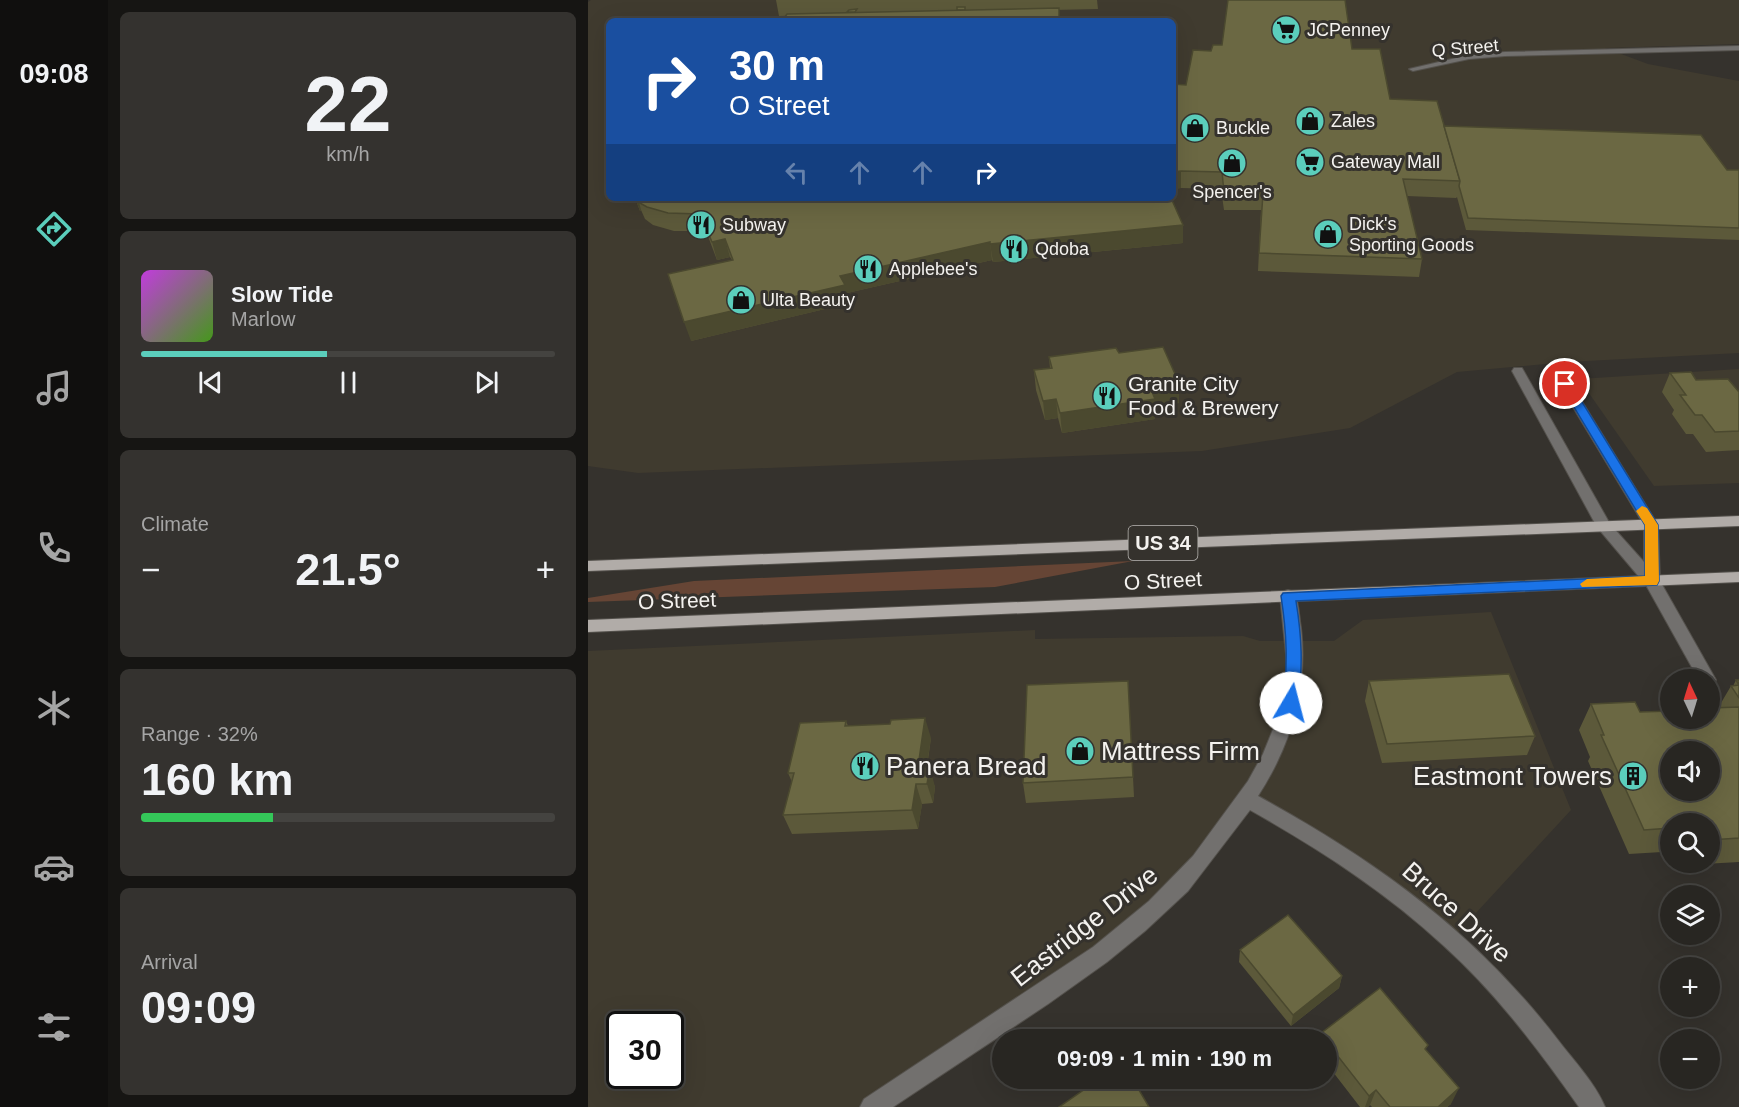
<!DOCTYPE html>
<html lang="en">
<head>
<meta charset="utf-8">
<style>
  body { margin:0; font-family:Helvetica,sans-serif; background:#34322f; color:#f1f3f6; height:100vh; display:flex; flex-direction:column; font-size:22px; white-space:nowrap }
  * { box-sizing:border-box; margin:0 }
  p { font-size:20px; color:#a5a5a5 }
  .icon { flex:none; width:33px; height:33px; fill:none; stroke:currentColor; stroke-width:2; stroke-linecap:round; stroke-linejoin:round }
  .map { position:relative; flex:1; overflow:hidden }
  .drawer { display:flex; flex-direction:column; gap:12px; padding:12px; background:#161513; width:480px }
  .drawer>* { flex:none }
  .hud { position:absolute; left:18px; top:18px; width:570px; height:183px; border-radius:9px; box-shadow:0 6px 24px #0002,0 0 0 2px #444340; background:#1a4fa0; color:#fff; overflow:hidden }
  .needle { width:39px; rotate:356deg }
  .controls { position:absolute; left:1072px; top:669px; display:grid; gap:12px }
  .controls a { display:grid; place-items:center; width:60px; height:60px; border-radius:50%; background:#282622; box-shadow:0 6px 24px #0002,0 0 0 2px #444340; font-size:30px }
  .speed { position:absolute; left:18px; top:1011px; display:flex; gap:12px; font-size:30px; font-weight:700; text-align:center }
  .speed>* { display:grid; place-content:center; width:78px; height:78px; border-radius:50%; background:#282622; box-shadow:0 6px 24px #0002,0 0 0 2px #444340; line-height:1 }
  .speed .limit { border:3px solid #111; border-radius:9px; background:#fff; color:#111 }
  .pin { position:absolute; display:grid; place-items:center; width:51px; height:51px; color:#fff; margin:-26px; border:3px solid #fff; border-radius:50%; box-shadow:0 2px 6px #0007 }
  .me { position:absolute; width:66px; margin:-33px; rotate:8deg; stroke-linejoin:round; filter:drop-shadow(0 0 4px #0008) }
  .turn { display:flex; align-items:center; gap:21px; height:126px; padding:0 24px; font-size:27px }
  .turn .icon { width:78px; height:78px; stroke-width:2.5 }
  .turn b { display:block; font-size:42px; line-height:51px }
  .lanes { display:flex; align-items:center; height:57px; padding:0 24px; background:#0003; justify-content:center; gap:30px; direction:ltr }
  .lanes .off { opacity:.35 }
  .big { font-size:45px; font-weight:800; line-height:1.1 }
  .drawer .card { flex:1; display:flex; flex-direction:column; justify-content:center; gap:9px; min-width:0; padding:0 21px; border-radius:9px; background:#34322f }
  .drawer .dial { align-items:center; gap:0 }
  .dial b { font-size:78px; line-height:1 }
  .song { display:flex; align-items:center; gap:18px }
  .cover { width:72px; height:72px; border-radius:9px; background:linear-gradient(135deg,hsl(290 70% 55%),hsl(100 70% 35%)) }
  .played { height:6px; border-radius:3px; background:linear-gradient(90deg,#5bcebc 45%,#444340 45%) }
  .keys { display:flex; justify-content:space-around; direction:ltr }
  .heat { display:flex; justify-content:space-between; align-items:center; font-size:33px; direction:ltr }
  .charge { height:9px; border-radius:4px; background:linear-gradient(90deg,#34c759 32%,#444340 0) }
  .trip { position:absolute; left:404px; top:1029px; width:345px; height:60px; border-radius:30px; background:#282622; box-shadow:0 6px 24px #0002,0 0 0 2px #444340; font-weight:800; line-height:60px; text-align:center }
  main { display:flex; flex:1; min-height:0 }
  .tab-bar { display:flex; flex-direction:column; width:108px; justify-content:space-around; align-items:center; background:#100f0e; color:#a5a5a5 }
  .tab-bar .icon { width:42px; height:42px }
  .tab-bar .active { color:#5bcebc }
  .tab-bar b { font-size:27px; color:#f1f3f6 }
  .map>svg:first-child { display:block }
  .built { fill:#403b2f; fill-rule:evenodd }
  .green { fill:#664535 }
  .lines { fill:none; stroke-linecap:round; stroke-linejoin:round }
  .street-casing { stroke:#54514c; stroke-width:2 }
  .primary-casing { stroke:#54514c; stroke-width:2 }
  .street { fill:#72706e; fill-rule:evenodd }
  .primary { fill:#b1aca8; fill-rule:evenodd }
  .wall { fill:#5c593a; fill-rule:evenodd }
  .shaded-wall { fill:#4b492f }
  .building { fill:#6b6843; stroke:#4b492f; stroke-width:1.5; fill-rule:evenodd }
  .route { fill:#1a73e8; stroke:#114b97; stroke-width:1.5 }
  .slow { fill:#f59e0b }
  .labels { text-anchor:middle; stroke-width:6; stroke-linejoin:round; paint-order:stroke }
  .far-poi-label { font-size:18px; fill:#f4f2ef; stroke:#35322d; text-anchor:start }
  .far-street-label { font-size:18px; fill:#f4f2ef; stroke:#35322d }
  .shield { fill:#35322d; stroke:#bbb8b5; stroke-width:1.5 }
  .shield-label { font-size:20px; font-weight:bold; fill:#f4f2ef }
  .poi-label { font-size:21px; fill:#f4f2ef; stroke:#35322d; text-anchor:start }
  .street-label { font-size:21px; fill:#f4f2ef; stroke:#35322d }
  .near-poi-label { font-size:26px; fill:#f4f2ef; stroke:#35322d; text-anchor:start }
  .near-street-label { font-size:26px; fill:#f4f2ef; stroke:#35322d }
</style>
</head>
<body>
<main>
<nav class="tab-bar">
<b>09:08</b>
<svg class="icon active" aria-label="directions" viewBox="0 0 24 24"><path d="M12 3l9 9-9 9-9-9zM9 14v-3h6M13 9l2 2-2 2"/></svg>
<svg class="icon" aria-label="music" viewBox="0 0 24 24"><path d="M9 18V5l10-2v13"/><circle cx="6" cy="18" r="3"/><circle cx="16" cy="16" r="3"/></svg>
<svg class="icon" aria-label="phone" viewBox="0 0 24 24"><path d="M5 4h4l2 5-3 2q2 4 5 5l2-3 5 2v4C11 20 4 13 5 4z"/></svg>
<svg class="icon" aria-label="climate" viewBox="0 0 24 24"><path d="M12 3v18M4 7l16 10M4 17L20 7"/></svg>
<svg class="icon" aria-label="car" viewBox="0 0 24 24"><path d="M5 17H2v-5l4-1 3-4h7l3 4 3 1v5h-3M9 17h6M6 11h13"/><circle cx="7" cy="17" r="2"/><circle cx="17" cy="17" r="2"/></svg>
<svg class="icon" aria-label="filters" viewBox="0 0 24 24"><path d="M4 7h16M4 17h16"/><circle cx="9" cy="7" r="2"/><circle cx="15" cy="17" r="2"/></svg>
</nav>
<section class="drawer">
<div class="card dial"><b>22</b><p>km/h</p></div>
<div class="card">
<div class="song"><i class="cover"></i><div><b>Slow Tide</b><p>Marlow</p></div></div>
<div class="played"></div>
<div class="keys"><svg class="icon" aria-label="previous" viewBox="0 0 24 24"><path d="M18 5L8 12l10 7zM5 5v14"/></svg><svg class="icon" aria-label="pause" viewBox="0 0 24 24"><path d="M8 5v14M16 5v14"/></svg><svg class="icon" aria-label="next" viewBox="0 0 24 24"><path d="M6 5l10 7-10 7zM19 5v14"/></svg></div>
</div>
<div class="card"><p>Climate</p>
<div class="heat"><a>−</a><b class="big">21.5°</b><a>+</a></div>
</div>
<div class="card"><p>Range · 32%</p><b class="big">160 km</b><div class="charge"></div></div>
<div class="card"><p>Arrival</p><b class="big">09:09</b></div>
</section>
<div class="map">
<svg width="1151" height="1107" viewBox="0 0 1151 1107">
  <rect width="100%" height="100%" fill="#35322d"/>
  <g class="built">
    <path d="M 3,0 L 1151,0 L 1151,44 L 1017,48 L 1060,64 L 1151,81 L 1151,353 L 979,362 L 869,372 L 762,428 L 614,451 L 50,473 L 0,466 L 0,2 ZM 21,21 L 585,21 L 585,198 L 21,198 Z"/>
    <polygon points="1151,369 1151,483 1066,486 991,379"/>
    <path d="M 903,612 L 983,810 L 864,939 L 660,800 L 587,890 L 284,1107 L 0,1107 L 0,651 L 447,630 L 447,639 L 655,636 L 672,641 L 746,641 L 775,620 ZM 32,1024 L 82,1024 L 82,1076 L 32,1076 Z"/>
  </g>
  <polygon class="green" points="545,561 407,587 0,602 0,598 106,581"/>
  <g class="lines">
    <g class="street-casing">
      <g id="street">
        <polygon points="1151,46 1151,50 917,56 881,59 825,71 821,69 881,55 917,52"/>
        <polygon points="968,365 974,369 1070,525 1072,581 1128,680 1126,685 1122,686 1122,680 1111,680 1058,585 1009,527 924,371 926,368 934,368 1022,524 1056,562 1056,525 962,369"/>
        <path d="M 700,590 L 706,592 C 711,602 711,617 713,628 C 720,689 703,745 670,796 C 790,862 886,931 970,1040 C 986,1061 1007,1083 1017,1107 L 991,1107 C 951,1050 908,993 856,946 C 798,892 731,849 662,810 L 600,891 L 557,931 L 519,962 L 460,1004 L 305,1107 L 272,1107 L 276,1099 L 505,947 L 561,901 L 605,856 L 660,781 L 675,754 L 688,722 L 696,690 L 699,664 L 692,596 L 694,592 Z"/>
      </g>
    </g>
    <g class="primary-casing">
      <g id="primary">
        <polygon points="1151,516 1151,526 0,571 0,561"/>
        <polygon points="1151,572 1151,582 0,632 0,620"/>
      </g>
    </g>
    <use href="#street" class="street"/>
    <use href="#primary" class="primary"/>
  </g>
  <g class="wall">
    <polygon points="188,0 509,0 510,9 191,16"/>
    <polygon points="764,49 802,99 856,126 1139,170 1151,170 1151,240 878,230 869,197 868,198 819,196 834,259 831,277 670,271 673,210 636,210 633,189 593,188 585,189 585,84 598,85 623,51"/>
    <polygon points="47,198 583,198 595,243 405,262 404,260 259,293 262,303 103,341 144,260 142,257 129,260 118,231 86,231 65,225 57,219 53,210 52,211"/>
    <polygon points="531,353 591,383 591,403 567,406 567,419 474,433 470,418 457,420 448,390 446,370 462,368 461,357"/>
    <polygon points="1082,373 1151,392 1151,450 1118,452 1105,434 1098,434 1084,414 1086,410 1074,392"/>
    <path d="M 1148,680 L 1151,680 L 1151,862 L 1081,866 L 1074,852 L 1041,854 L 1000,761 L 1002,757 L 991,730 L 1003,704 L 1052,712 L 1130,708 L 1143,686 L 1145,686 ZM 1083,824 L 1122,824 L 1122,862 L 1083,862 Z"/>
    <polygon points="781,681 947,736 939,755 794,763 777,701"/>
    <polygon points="258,721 260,726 343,738 339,767 347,787 345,803 334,804 330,829 204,834 195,815 204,782 200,773"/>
    <polygon points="545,777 546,797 438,803 435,783"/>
    <polygon points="652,950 754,976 751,988 703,1026 651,962"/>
    <polygon points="732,1034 838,1050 863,1104 859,1107 784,1107 782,1105 780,1107 772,1107 738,1063 738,1040 731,1040"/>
  </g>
  <g class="shaded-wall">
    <polygon points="593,171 593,188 585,189 585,172"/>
    <polygon points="47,198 50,198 53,210 52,211"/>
    <polygon points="595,225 595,243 405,262 402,244"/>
    <polygon points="137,239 142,257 129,260 124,242"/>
    <polygon points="402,242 404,260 259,293 262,303 103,341 96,322 252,276"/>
    <polygon points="591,383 591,403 567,406 567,419 474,433 472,413 562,387"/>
    <polygon points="468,399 470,418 457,420 455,401"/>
    <polygon points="337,718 343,738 336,784 330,767"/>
    <polygon points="342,767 347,787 345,803 339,784"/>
    <polygon points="328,784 334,804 330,829 324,810"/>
    <polygon points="754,976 751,988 703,1026 705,1015"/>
    <polygon points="871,1088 863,1104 859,1107 850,1107"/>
    <polygon points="788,1090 782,1105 780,1107 777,1107 781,1096"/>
  </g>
  <g class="building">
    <polygon points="640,0 757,0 764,49 792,49 802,99 849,101 872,181 815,179 834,259 671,253 675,193 636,192 634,172 593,171 585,172 585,84 598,85 605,50 623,51 625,45 634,45"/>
    <rect x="369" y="7" width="8" height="3"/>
    <polygon points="471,8 471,21 194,21 199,14"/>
    <polygon points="269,9 267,12 259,12 261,10"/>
    <polygon points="856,126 1113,135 1139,170 1151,170 1151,228 880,218 871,186 872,181"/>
    <polygon points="49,198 583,198 595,225 402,244 402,242 252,276 257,285 96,322 80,274 145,260 137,239 124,242 112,214 80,213 59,207 50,202"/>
    <polygon points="575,347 591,383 562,387 567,399 472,413 468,399 455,401 446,370 464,368 461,357 528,348 531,353"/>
    <polygon points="1103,372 1108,380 1140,379 1151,392 1151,431 1127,432 1114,415 1107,415 1092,395 1098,395 1082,373"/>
    <polygon points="921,674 947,736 799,744 781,681"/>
    <polygon points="1148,680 1151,680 1151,698 1143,686 1151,685"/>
    <polygon points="540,681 545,777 435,783 439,685"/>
    <path d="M 1047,702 L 1052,712 L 1083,711 L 1083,718 L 1122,718 L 1122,708 L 1151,707 L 1151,838 L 1122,840 L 1122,824 L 1083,824 L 1083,828 L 1056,830 L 1013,735 L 1016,735 L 1003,704 ZM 1083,752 L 1122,752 L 1122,790 L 1083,790 Z"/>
    <polygon points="337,718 330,767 342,767 339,784 328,784 324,810 195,815 206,773 200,773 212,723 258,721 257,726 302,724 303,720"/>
    <polygon points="700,915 754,976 705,1015 652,950"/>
    <polygon points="792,988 840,1045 837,1049 871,1088 850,1107 802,1107 788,1090 781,1096 738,1041 738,1040 736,1040 732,1034"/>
    <polygon points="513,1078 544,1078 561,1107 471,1107"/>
  </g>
  <path class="route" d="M 977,381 L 983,384 L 1070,525 L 1071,581 L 1069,585 L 708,601 C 714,638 715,666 710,703 L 708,707 L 703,709 L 697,707 L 695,703 C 700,664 699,635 693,596 L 695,593 L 1057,576 L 1057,525 L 972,384 Z"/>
  <polygon class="slow" points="1054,506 1059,508 1070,525 1071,581 1069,585 994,587 992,584 999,579 1057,576 1057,525 1048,511"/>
  <defs>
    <g id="supermarket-disc" transform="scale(1.5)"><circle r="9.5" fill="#5bcebc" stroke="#35322d"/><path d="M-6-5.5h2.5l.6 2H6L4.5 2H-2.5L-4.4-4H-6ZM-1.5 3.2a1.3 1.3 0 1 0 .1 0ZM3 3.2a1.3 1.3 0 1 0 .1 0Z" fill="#111"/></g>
    <g id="shop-disc" transform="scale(1.5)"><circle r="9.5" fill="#5bcebc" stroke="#35322d"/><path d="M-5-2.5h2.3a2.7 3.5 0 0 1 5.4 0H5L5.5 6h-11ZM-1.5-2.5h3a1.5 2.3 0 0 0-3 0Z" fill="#111"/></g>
    <g id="restaurant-disc" transform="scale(1.5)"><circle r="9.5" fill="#5bcebc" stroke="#35322d"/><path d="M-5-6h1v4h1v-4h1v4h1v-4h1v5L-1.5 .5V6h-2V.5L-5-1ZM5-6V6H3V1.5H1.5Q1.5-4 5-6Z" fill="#111"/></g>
    <g id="building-disc" transform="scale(1.5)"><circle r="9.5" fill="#5bcebc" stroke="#35322d"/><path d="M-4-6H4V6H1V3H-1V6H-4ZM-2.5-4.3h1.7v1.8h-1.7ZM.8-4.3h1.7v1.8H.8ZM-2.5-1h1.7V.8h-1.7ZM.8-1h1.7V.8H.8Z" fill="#111"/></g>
  </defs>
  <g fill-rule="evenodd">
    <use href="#supermarket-disc" x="698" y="30"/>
    <use href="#shop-disc" x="722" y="121"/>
    <use href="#shop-disc" x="607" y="128"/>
    <use href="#supermarket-disc" x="722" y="162"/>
    <use href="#shop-disc" x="644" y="163"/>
    <use href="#restaurant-disc" x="113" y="225"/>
    <use href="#shop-disc" x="740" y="234"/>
    <use href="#restaurant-disc" x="426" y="249"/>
    <use href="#restaurant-disc" x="280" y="269"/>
    <use href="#shop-disc" x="153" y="300"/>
    <use href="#restaurant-disc" x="519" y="396"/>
    <use href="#shop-disc" x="492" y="751"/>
    <use href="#restaurant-disc" x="277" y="766"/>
    <use href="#building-disc" x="1045" y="776"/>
  </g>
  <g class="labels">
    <g class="far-poi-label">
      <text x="719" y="36">JCPenney</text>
      <text x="743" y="127">Zales</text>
      <text x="628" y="134">Buckle</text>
      <text x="743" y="168">Gateway Mall</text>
      <text x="644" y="198" text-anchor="middle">Spencer's</text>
      <text x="761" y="230">Dick's<tspan x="761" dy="21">Sporting Goods</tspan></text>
      <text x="134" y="231">Subway</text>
      <text x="447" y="255">Qdoba</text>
      <text x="301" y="275">Applebee's</text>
      <text x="174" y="306">Ulta Beauty</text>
    </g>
    <g class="far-street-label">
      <text transform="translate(877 48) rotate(-5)" y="6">Q Street</text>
    </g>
    <rect class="shield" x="540.5" y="526" width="69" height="34" rx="4.5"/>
    <g class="shield-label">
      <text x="575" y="550">US 34</text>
    </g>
    <g class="poi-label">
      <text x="540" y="391">Granite City<tspan x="540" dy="24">Food &amp; Brewery</tspan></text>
    </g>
    <g class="street-label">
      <text transform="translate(575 581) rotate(-3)" y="7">O Street</text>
      <text transform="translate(89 601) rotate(-2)" y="7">O Street</text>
    </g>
    <g class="near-poi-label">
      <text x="513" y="760">Mattress Firm</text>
      <text x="298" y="775">Panera Bread</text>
      <text x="1024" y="785" text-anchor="end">Eastmont Towers</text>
    </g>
    <g class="near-street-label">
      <text transform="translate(869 912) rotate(42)" y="9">Bruce Drive</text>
      <text transform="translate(496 926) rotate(-38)" y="9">Eastridge Drive</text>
    </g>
  </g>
</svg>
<div class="controls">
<a><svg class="needle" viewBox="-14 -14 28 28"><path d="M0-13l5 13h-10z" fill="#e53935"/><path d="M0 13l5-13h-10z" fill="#a5a5a5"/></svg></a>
<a><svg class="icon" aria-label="sound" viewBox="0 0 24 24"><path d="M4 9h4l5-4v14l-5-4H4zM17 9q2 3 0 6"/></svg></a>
<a><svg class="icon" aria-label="search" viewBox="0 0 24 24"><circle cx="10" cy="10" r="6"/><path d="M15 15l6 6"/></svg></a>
<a><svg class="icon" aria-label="layers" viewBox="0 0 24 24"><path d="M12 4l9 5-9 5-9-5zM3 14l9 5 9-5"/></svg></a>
<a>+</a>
<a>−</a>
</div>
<div class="speed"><div class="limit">30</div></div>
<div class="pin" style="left:977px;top:384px;background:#d93025"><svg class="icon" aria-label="arrive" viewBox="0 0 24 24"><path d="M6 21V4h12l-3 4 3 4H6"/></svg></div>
<svg class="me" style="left:703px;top:703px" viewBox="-20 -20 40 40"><circle r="19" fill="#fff"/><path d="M0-13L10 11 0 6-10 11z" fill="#1a73e8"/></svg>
<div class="trip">09:09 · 1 min · 190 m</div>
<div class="hud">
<div class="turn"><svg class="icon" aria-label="right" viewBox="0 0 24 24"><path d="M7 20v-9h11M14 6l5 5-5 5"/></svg><div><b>30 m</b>O Street</div></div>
<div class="lanes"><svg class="icon off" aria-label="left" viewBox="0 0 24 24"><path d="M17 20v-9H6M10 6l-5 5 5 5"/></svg><svg class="icon off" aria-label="ahead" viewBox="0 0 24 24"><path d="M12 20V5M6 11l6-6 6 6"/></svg><svg class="icon off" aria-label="ahead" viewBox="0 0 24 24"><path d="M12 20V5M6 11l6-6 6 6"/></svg><svg class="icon" aria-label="right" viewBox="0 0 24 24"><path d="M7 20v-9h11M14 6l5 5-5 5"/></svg></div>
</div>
</div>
</main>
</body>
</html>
